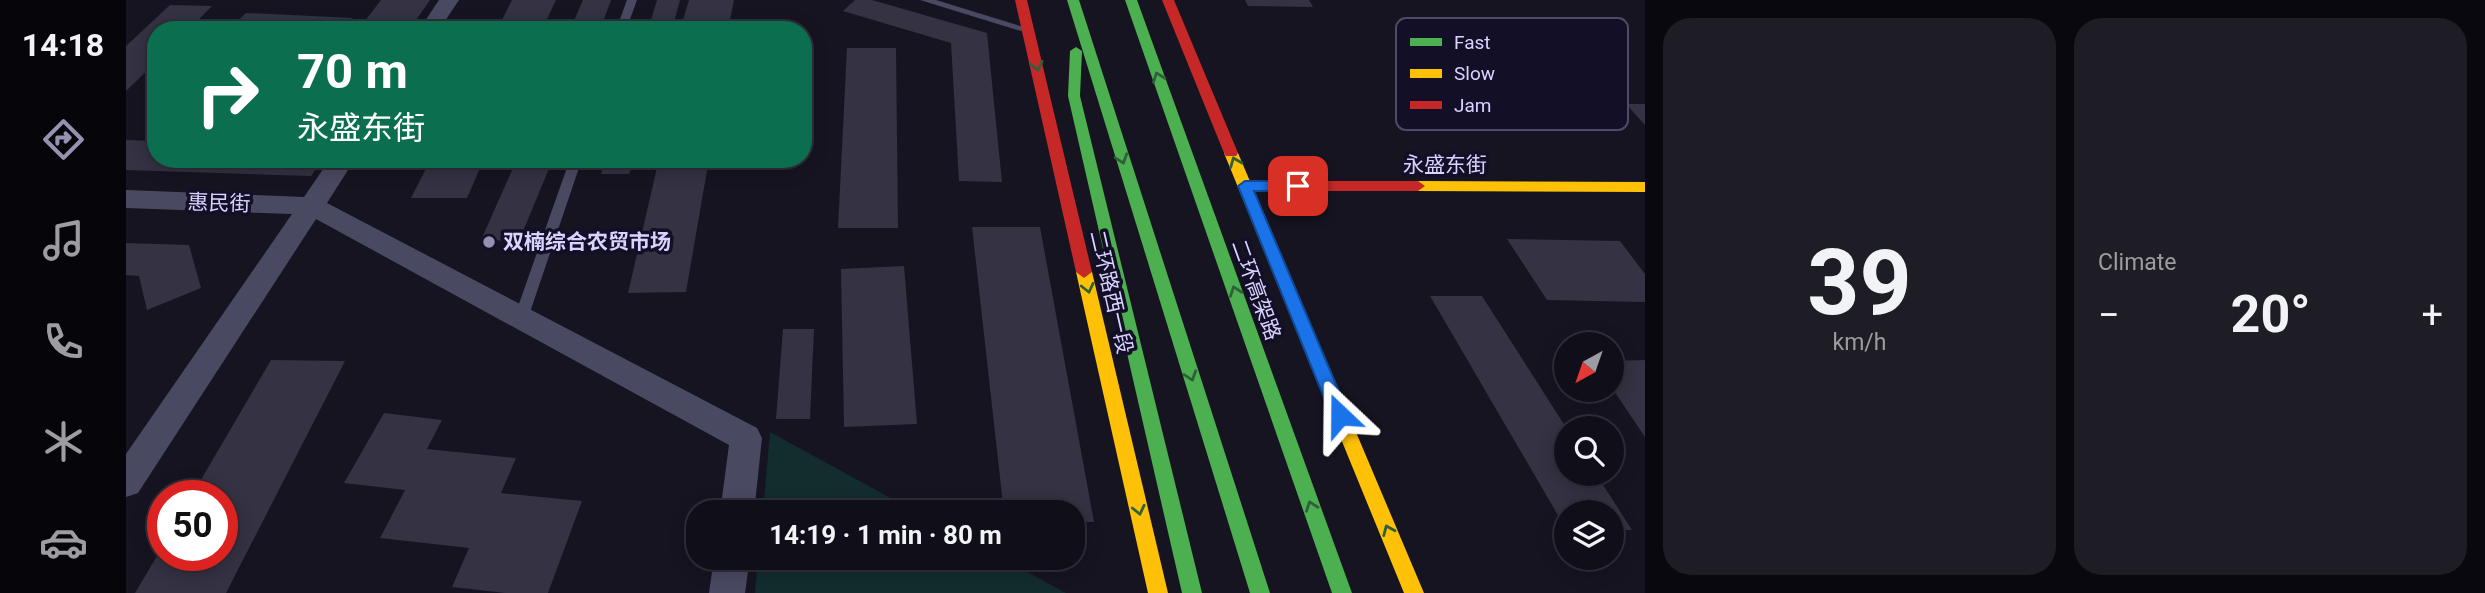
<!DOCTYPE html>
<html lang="en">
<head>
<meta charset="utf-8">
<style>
  body { margin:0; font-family:Roboto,"Noto Sans SC",sans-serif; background:#1e1d26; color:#f1f3f6; height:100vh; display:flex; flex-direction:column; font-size:26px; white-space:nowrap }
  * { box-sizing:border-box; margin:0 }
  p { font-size:23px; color:#9c9ca2 }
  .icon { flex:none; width:38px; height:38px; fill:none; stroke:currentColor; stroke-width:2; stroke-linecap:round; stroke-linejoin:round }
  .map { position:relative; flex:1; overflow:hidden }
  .drawer { display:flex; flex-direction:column; gap:18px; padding:18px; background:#09080e; width:840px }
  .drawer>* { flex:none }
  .guide { position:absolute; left:21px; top:21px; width:665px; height:147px; border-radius:28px; box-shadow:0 4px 18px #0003,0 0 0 2px #302f38; background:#0b6e4f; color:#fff; overflow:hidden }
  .needle { width:46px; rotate:220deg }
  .tools { position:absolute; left:1428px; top:332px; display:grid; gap:14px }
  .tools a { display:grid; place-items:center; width:70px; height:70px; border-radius:50%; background:#100f19; box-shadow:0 4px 18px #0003,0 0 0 2px #302f38; font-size:35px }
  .speed { position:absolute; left:21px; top:480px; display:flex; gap:14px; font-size:35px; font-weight:700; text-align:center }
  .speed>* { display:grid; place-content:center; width:91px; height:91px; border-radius:50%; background:#100f19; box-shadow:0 4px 18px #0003,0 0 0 2px #302f38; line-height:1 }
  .speed .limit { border:10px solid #d22; background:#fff; color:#111 }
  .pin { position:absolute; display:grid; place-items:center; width:60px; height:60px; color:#fff; margin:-30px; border-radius:14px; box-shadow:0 4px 10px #0006 }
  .me { position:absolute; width:77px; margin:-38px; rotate:337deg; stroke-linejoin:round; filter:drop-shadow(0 0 5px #0008) }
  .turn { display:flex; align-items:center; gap:24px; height:147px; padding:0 35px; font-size:32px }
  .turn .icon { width:91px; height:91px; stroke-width:2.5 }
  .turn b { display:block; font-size:49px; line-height:60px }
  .big { font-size:52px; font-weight:700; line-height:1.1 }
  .drawer .widget { flex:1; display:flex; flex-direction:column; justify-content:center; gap:10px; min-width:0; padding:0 24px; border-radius:28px; background:#1e1d26 }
  .drawer .dial { align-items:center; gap:0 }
  .dial b { font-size:91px; line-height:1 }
  .heat { display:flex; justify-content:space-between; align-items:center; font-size:38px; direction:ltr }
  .drawer .tiles { flex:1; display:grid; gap:18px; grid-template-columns:repeat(2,1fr) }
  .trip { position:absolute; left:560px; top:500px; width:399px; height:70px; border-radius:28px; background:#100f19; box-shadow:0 4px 18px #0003,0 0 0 2px #302f38; font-weight:700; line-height:70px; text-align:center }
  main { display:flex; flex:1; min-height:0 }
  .menu { display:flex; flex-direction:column; width:126px; justify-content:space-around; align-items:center; background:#06060a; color:#9c9ca2 }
  .menu .icon { width:49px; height:49px }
  .menu .current { color:#9591b1 }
  .menu b { font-size:32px; color:#f1f3f6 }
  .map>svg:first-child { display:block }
  .green { fill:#132c2d }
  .building { fill:#343243 }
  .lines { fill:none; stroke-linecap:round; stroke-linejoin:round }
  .lane { fill:#4a4962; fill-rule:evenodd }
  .street { fill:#4a4962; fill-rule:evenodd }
  .fast { fill:#4caf50; fill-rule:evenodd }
  .slow { fill:#ffc107; fill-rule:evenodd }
  .jam { fill:#c62828; fill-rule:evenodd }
  .oneway { stroke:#305f3b }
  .route { fill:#1a73e8; stroke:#114b97; stroke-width:2 }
  .poi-dot { fill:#9591b1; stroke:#130f26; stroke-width:2.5 }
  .labels { text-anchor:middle; stroke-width:7; stroke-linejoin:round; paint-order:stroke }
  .street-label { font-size:21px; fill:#d9d4ff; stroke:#130f26 }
  .poi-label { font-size:21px; font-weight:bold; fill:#d9d4ff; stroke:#130f26; text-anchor:start }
  .key { fill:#130f26; stroke:#4e4a67; stroke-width:2 }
  .key-label { font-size:19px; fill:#d9d4ff }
</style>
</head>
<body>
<main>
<nav class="menu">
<b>14:18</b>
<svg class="icon current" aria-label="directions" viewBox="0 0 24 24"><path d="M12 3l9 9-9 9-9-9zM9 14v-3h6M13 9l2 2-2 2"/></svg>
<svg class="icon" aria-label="music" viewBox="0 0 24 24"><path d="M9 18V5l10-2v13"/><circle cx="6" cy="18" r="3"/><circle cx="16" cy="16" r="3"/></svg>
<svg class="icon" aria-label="phone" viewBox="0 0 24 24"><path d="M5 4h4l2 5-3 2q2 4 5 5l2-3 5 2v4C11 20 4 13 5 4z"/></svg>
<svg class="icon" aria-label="climate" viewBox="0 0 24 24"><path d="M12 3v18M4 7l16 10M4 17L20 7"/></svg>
<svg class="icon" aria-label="car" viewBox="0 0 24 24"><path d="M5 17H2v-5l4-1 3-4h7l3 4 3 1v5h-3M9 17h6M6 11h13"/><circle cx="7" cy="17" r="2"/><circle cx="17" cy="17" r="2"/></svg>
</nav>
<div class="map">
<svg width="1519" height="593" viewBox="0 0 1519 593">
  <rect width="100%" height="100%" fill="#161421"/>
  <g class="green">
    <polygon points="644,432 792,513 637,513"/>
    <polygon points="632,558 876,558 940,593 629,593"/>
  </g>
  <g class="building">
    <polygon points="255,0 304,0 283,30 232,30"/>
    <polygon points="386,0 430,0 416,30 371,30"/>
    <polygon points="457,0 485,0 474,30 444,30"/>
    <polygon points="531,0 554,0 546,30 522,30"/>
    <polygon points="563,0 608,0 602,30 554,30"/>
    <polygon points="729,0 746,0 861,33 876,182 833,181 825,43 717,11"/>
    <polygon points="1119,0 1183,0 1187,7 1122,6"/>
    <polygon points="44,5 86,6 62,30 30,30 30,62 0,91 0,46"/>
    <polygon points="120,13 227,18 217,30 102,30"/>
    <polygon points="721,48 770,48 772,228 712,228"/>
    <polygon points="1500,104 1519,104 1519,125"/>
    <polygon points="0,140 30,141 30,159 197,159 185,176 0,170"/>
    <polygon points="305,159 358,159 341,198 285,198"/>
    <polygon points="391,159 427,159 393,241 355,240"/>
    <polygon points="479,159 508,159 503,174 475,174"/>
    <polygon points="533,159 583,159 560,292 502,293"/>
    <polygon points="846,227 914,227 968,522 947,522 947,513 878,513"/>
    <polygon points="1381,239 1494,241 1519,274 1519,302 1421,300"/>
    <polygon points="0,243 63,245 75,288 21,310 13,276 0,275"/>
    <polygon points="778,266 791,424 718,427 715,269"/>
    <polygon points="1304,296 1356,296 1441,429 1440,474 1470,474 1506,530 1486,530 1486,513 1440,513 1440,529"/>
    <polygon points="657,329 688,329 684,419 650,419"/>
    <polygon points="145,360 219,361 100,593 9,593 37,546 37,555 96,555 96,495 66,495"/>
    <polygon points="1519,360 1519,437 1486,388 1486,361"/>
    <polygon points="258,413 316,420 301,449 390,458 375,493 456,501 422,593 379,593 326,587 343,548 254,538 279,490 218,483"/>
  </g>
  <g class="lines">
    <g class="lane">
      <polygon points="501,0 511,0 500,30 490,30"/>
      <polygon points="794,0 810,0 907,30 906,32 898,32"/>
      <polygon points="444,159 456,159 402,318 400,322 390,322 388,318"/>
    </g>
    <g class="street">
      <polygon points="313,0 333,0 313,30 293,30"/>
      <polygon points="204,159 229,159 201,203 631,428 636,438 628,513 594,513 603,445 190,219 12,493 0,497 0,454 166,214 0,208 0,190 178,197"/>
      <polygon points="588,558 624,558 619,593 583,593"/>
    </g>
    <g class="fast">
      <polygon points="941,0 953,0 1144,593 1124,593"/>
      <polygon points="999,0 1011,0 1226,593 1206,593"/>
      <polygon points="950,47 956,51 954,96 1076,593 1056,593 942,96 944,51"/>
    </g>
    <g class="slow">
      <polygon points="1105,149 1112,153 1298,593 1278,593 1098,153"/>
      <polygon points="1292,181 1519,182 1519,192 1292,191 1285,186"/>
      <polygon points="958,266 966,272 1042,593 1022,593 950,272"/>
    </g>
    <g class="jam">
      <polygon points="889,0 901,0 966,272 958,278 950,272"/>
      <polygon points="1036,0 1048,0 1112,153 1110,156 1100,156 1098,153"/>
      <polygon points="1119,181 1292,181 1299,186 1292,191 1119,191 1112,186"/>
    </g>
  </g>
  <defs><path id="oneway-chevron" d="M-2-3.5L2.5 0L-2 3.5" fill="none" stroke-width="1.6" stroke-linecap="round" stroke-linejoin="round" transform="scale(1.75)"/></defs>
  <g class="oneway">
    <use href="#oneway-chevron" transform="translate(911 66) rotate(77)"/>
    <use href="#oneway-chevron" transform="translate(1032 77) rotate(-110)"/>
    <use href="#oneway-chevron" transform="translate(996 159) rotate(72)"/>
    <use href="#oneway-chevron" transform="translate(1109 162) rotate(-112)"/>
    <use href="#oneway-chevron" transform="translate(962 288) rotate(77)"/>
    <use href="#oneway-chevron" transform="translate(1109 291) rotate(-110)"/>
    <use href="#oneway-chevron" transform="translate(1065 376) rotate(72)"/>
    <use href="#oneway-chevron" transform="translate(1185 506) rotate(-110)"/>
    <use href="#oneway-chevron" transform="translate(1013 510) rotate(77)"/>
    <use href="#oneway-chevron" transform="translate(1262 530) rotate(-113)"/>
  </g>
  <polygon class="route" points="1119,181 1172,181 1179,186 1172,191 1128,191 1223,415 1220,420 1214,423 1208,420 1205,415 1112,186"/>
  <circle class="poi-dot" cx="363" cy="242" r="7"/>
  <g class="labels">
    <g class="street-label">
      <text x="1319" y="172">永盛东街</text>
      <text transform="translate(93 203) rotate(2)" y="7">惠民街</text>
      <text transform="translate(1130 290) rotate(70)" y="7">二环高架路</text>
      <text transform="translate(985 292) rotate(77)" y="7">二环路西一段</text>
    </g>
    <g class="poi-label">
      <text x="377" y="249">双楠综合农贸市场</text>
    </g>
  </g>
  <rect x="1270" y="18" width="232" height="112" rx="10" class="key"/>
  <rect x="1284" y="38" width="32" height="8" fill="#4caf50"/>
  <rect x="1284" y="69" width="32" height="9" fill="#ffc107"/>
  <rect x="1284" y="101" width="32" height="8" fill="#c62828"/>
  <g class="key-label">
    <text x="1328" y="49">Fast</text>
    <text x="1328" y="80">Slow</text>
    <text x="1328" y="112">Jam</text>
  </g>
</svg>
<div class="tools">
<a><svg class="needle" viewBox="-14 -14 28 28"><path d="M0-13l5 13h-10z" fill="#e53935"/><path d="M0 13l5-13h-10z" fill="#9c9ca2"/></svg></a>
<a><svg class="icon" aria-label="search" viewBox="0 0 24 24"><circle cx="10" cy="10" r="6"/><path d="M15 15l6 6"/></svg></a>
<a><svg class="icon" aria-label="layers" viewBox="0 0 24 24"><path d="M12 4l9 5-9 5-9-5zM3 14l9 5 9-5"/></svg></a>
</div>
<div class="speed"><div class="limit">50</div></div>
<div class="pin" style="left:1172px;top:186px;background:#d93025"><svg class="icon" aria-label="arrive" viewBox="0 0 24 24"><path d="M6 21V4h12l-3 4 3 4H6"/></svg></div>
<svg class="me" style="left:1214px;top:415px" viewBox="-20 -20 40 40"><path d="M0-17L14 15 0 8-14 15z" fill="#1a73e8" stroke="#fff" stroke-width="4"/></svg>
<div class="trip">14:19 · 1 min · 80 m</div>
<div class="guide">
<div class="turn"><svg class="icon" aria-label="right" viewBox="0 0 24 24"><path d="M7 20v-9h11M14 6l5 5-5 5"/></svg><div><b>70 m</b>永盛东街</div></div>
</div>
</div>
<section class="drawer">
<div class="tiles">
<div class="widget dial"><b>39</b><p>km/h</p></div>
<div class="widget"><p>Climate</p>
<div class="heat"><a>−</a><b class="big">20°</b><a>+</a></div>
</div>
</div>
</section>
</main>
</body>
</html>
